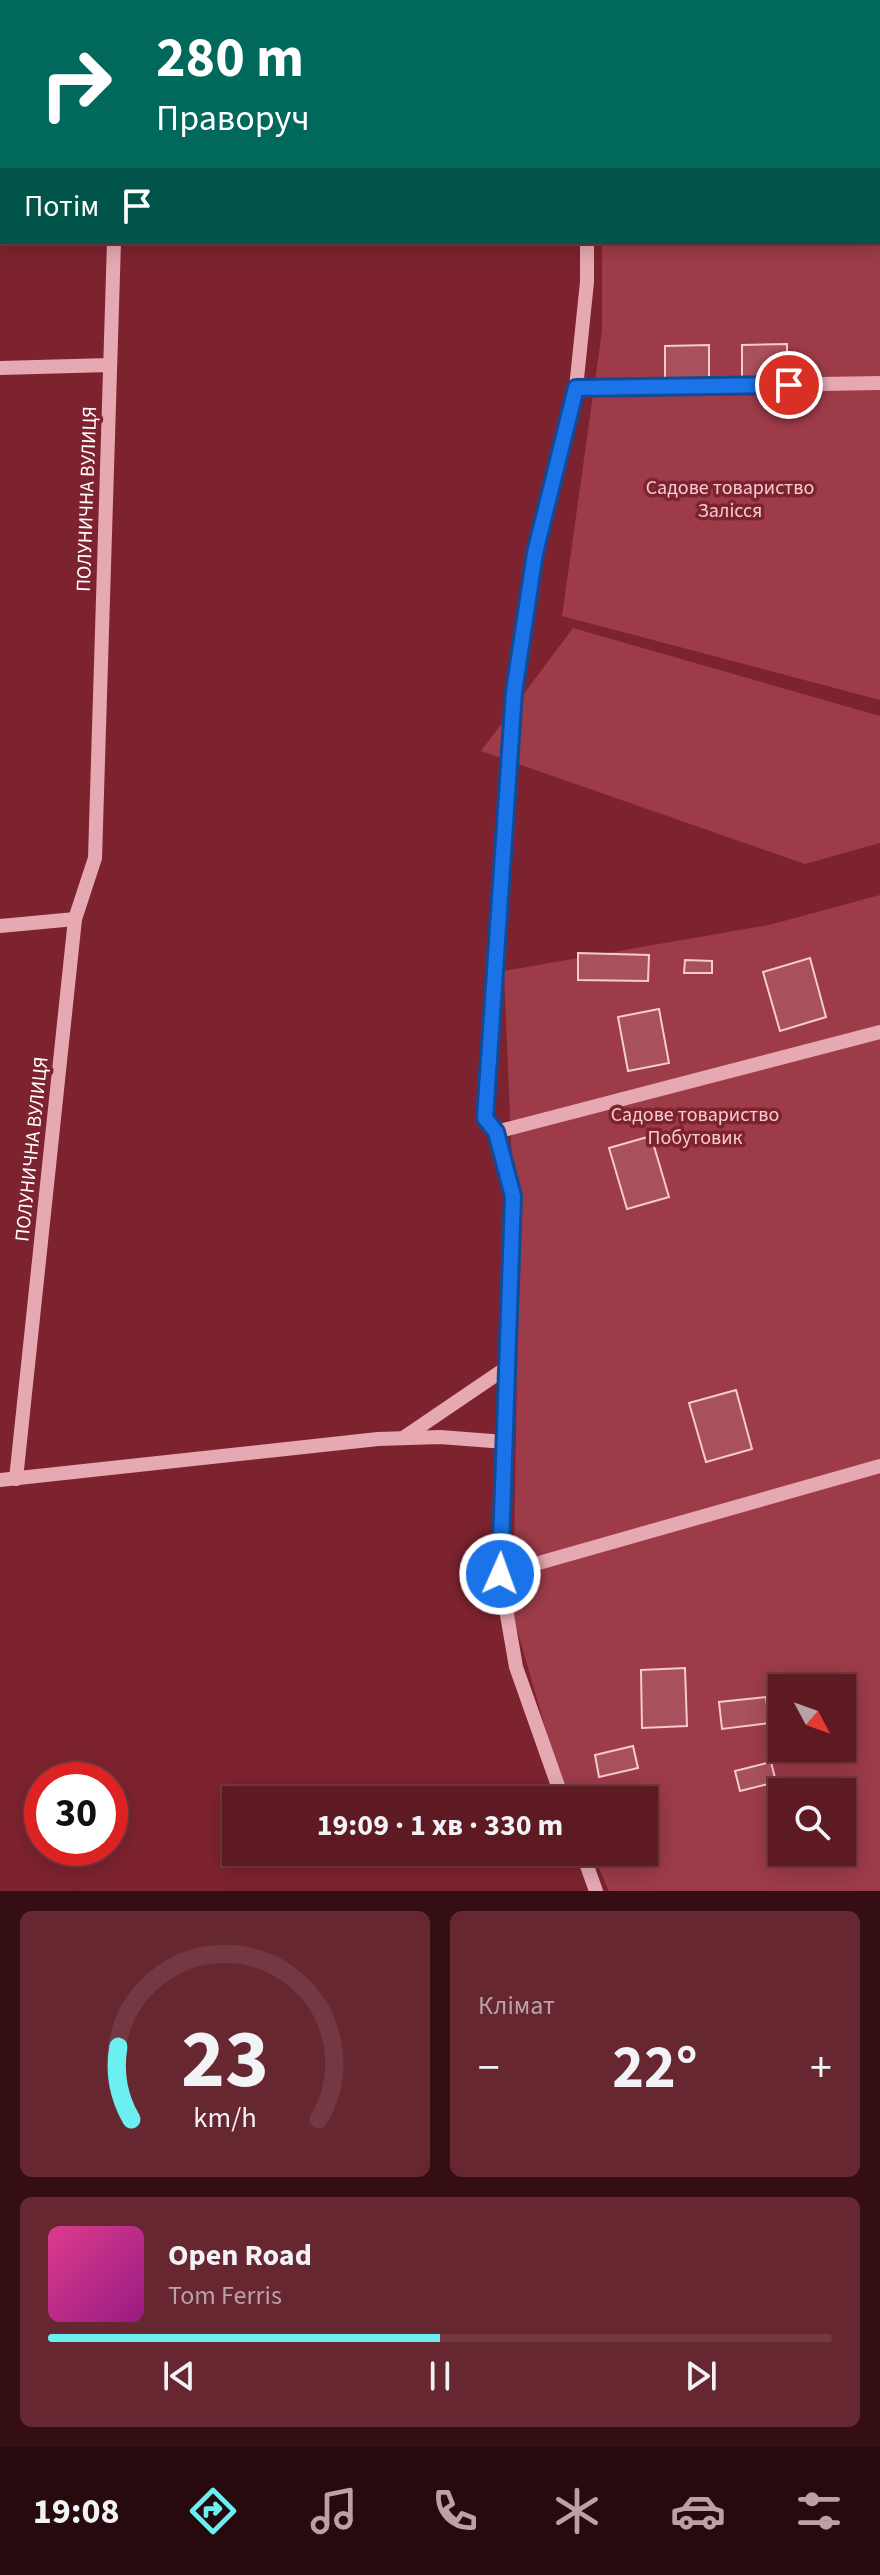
<!DOCTYPE html>
<html lang="uk">
<head>
<meta charset="utf-8">
<style>
  body { margin:0; font-family:"Source Sans 3",sans-serif; background:#672730; color:#f1f3f6; height:100vh; display:flex; flex-direction:column; font-size:30px; white-space:nowrap }
  * { box-sizing:border-box; margin:0 }
  p { font-size:26px; color:#b9a1a6 }
  .icon { flex:none; width:44px; height:44px; fill:none; stroke:currentColor; stroke-width:2; stroke-linecap:round; stroke-linejoin:round }
  .map { position:relative; height:1891px; overflow:hidden }
  .sheet { display:flex; flex-direction:column; gap:20px; padding:20px; background:#340e13; flex:1 }
  .sheet>* { flex:none }
  .guide { position:absolute; left:0px; top:0px; width:880px; height:244px; box-shadow:0 4px 20px #0003,0 0 0 2px #733841; background:#00695c; color:#fff; overflow:hidden }
  .needle { width:52px; rotate:131deg }
  .fabs { position:absolute; left:768px; top:1674px; display:grid; gap:16px }
  .fabs a { display:grid; place-items:center; width:88px; height:88px; border-radius:0px; background:#5e1a23; box-shadow:0 4px 20px #0003,0 0 0 2px #733841; font-size:40px }
  .speed { position:absolute; left:24px; top:1762px; display:flex; gap:16px; font-size:40px; font-weight:700; text-align:center }
  .speed>* { display:grid; place-content:center; width:104px; height:104px; border-radius:50%; background:#5e1a23; box-shadow:0 4px 20px #0003,0 0 0 2px #733841; line-height:1 }
  .speed .limit { border:12px solid #d22; background:#fff; color:#111 }
  .pin { position:absolute; display:grid; place-items:center; width:68px; height:68px; color:#fff; margin:-34px; border:4px solid #fff; border-radius:50%; box-shadow:0 2px 8px #0007 }
  .me { position:absolute; width:88px; margin:-44px; rotate:2deg; stroke-linejoin:round; filter:drop-shadow(0 0 6px #0008) }
  .turn { display:flex; align-items:center; gap:28px; height:168px; padding:0 24px; font-size:36px }
  .turn .icon { width:104px; height:104px; stroke-width:2.5 }
  .turn b { display:block; font-size:56px; line-height:68px }
  .then { display:flex; align-items:center; height:76px; padding:0 24px; background:#0003; gap:16px; font-size:30px }
  .big { font-size:60px; font-weight:700; line-height:1.1 }
  .sheet .tile { flex:1; display:flex; flex-direction:column; justify-content:center; gap:12px; min-width:0; padding:0 28px; border-radius:12px; background:#672730 }
  .sheet .dial { align-items:center; gap:0 }
  .dial svg { height:208px; overflow:visible; fill:none; stroke:#733841; stroke-width:7; stroke-linecap:round; text-anchor:middle }
  .dial text { fill:#f1f3f6; stroke:none }
  .song { display:flex; align-items:center; gap:24px }
  .cover { width:96px; height:96px; border-radius:12px; background:linear-gradient(135deg,hsl(330 70% 55%),hsl(310 70% 35%)) }
  .played { height:8px; border-radius:4px; background:linear-gradient(90deg,#6beff0 50%,#733841 50%) }
  .keys { display:flex; justify-content:space-around; direction:ltr }
  .heat { display:flex; justify-content:space-between; align-items:center; font-size:44px; direction:ltr }
  .sheet .tiles { flex:1; display:grid; gap:20px; grid-template-columns:1fr 1fr }
  .tile:last-child { grid-column:span 2 }
  .trip { position:absolute; left:222px; top:1786px; width:436px; height:80px; border-radius:0px; background:#5e1a23; box-shadow:0 4px 20px #0003,0 0 0 2px #733841; font-weight:700; line-height:80px; text-align:center }
  .menu { display:flex; height:128px; justify-content:space-around; align-items:center; background:#260a0e; color:#b9a1a6 }
  .menu .icon { width:56px; height:56px }
  .menu .active { color:#6beff0 }
  .menu b { font-size:36px; color:#f1f3f6 }
  .map>svg:first-child { display:block }
  .green { fill:#9d3b49; fill-rule:evenodd }
  .building { fill:#a8505c; stroke:#f5cbd1; stroke-width:2 }
  .lines { fill:none; stroke-linecap:round; stroke-linejoin:round }
  .minor { stroke:#e6a8b1; stroke-width:14 }
  .route-casing { stroke:#114b97; stroke-width:20 }
  .route { stroke:#1a73e8; stroke-width:14 }
  .labels { text-anchor:middle; stroke-width:7; stroke-linejoin:round; paint-order:stroke }
  .park-label { font-size:20px; fill:#f5cbd1; stroke:#7d232f }
  .street-label { font-size:20px; fill:#fff; stroke:#7d232f }
</style>
</head>
<body>
<div class="map">
<svg width="880" height="1891" viewBox="0 0 880 1891">
  <rect width="100%" height="100%" fill="#7d232f"/>
  <g class="green">
    <polygon points="602,0 880,0 880,700 562,616 602,331 602,242 878,242 878,2"/>
    <polygon points="573,628 880,716 880,843 805,864 481,751"/>
    <path d="M 880,895 L 880,1891 L 609,1891 L 592,1852 L 644,1852 L 644,1800 L 569,1800 L 559,1776 L 513,1615 L 518,1308 L 504,971 L 769,925 ZM 782,1688 L 842,1688 L 842,1748 L 782,1748 ZM 782,1792 L 842,1792 L 842,1852 L 782,1852 Z"/>
  </g>
  <g class="building">
    <rect x="649" y="0" width="44" height="2"/>
    <polygon points="787,344 787,389 742,389 742,345"/>
    <polygon points="709,345 709,390 665,390 665,346"/>
    <polygon points="578,953 649,955 648,981 578,980"/>
    <polygon points="810,958 826,1017 780,1031 763,972"/>
    <polygon points="685,960 712,961 712,973 684,973"/>
    <polygon points="659,1009 669,1063 628,1071 618,1017"/>
    <polygon points="651,1136 669,1197 627,1209 609,1148"/>
    <polygon points="736,1390 752,1449 706,1462 689,1403"/>
    <polygon points="685,1668 687,1726 642,1728 641,1670"/>
    <polygon points="766,1697 769,1723 722,1729 719,1702"/>
    <polygon points="633,1746 638,1768 599,1777 595,1755"/>
    <polygon points="771,1762 776,1782 740,1791 735,1771"/>
  </g>
  <g class="lines">
    <g class="minor">
      <polyline points="586,0 586,2"/>
      <polyline points="122,2 122,0"/>
      <polyline points="878,21 880,21"/>
      <polyline points="0,368 110,365"/>
      <polyline points="576,388 880,383"/>
      <polyline points="0,926 75,919"/>
      <polyline points="496,1132 880,1032"/>
      <polyline points="403,1438 509,1366"/>
      <polyline points="16,1479 75,919 95,858 114,242"/>
      <polyline points="0,1480 378,1439 440,1437 505,1442"/>
      <polyline points="500,1574 880,1466"/>
      <polyline points="563,1800 516,1667 500,1574 513,1196 496,1132 485,1118 514,692 535,553 576,388 587,282 587,242"/>
      <polyline points="582,1852 596,1891"/>
    </g>
  </g>
  <g class="lines">
    <g class="route-casing">
      <polyline id="route" points="500,1574 513,1196 496,1132 485,1118 514,692 535,553 576,388 789,385"/>
    </g>
    <use href="#route" class="route"/>
  </g>
  <g class="labels">
    <g class="park-label">
      <text x="730" y="494">Садове товариство<tspan x="730" dy="23">Залісся</tspan></text>
      <text x="695" y="1121">Садове товариство<tspan x="695" dy="23">Побутовик</tspan></text>
    </g>
    <g class="street-label">
      <text transform="translate(86 499) rotate(-88)" y="7">ПОЛУНИЧНА ВУЛИЦЯ</text>
      <text transform="translate(31 1149) rotate(-84)" y="7">ПОЛУНИЧНА ВУЛИЦЯ</text>
    </g>
  </g>
</svg>
<div class="fabs">
<a><svg class="needle" viewBox="-14 -14 28 28"><path d="M0-13l5 13h-10z" fill="#e53935"/><path d="M0 13l5-13h-10z" fill="#b9a1a6"/></svg></a>
<a><svg class="icon" aria-label="search" viewBox="0 0 24 24"><circle cx="10" cy="10" r="6"/><path d="M15 15l6 6"/></svg></a>
</div>
<div class="speed"><div class="limit">30</div></div>
<div class="pin" style="left:789px;top:385px;background:#d93025"><svg class="icon" aria-label="arrive" viewBox="0 0 24 24"><path d="M6 21V4h12l-3 4 3 4H6"/></svg></div>
<svg class="me" style="left:500px;top:1574px" viewBox="-20 -20 40 40"><circle r="17" fill="#1a73e8" stroke="#fff" stroke-width="3"/><path d="M0-11L8 9 0 5-8 9z" fill="#fff"/></svg>
<div class="trip">19:09 · 1 хв · 330 m</div>
<div class="guide">
<div class="turn"><svg class="icon" aria-label="right" viewBox="0 0 24 24"><path d="M7 20v-9h11M14 6l5 5-5 5"/></svg><div><b>280 m</b>Праворуч</div></div>
<div class="then">Потім<svg class="icon" aria-label="arrive" viewBox="0 0 24 24"><path d="M6 21V4h12l-3 4 3 4H6"/></svg></div>
</div>
</div>
<section class="sheet">
<div class="tiles">
<div class="tile dial"><svg viewBox="0 0 100 80">
<path d="M14 69A42 42 0 1 1 86 69"/>
<path d="M14 69A42 42 0 0 1 9 41" stroke="#6beff0"/>
<text x="50" y="56" font-size="32" font-weight="700">23</text>
<text x="50" y="72" font-size="11">km/h</text>
</svg></div>
<div class="tile"><p>Клімат</p>
<div class="heat"><a>−</a><b class="big">22°</b><a>+</a></div>
</div>
<div class="tile">
<div class="song"><i class="cover"></i><div><b>Open Road</b><p>Tom Ferris</p></div></div>
<div class="played"></div>
<div class="keys"><svg class="icon" aria-label="previous" viewBox="0 0 24 24"><path d="M18 5L8 12l10 7zM5 5v14"/></svg><svg class="icon" aria-label="pause" viewBox="0 0 24 24"><path d="M8 5v14M16 5v14"/></svg><svg class="icon" aria-label="next" viewBox="0 0 24 24"><path d="M6 5l10 7-10 7zM19 5v14"/></svg></div>
</div>
</div>
</section>
<nav class="menu">
<b>19:08</b>
<svg class="icon active" aria-label="directions" viewBox="0 0 24 24"><path d="M12 3l9 9-9 9-9-9zM9 14v-3h6M13 9l2 2-2 2"/></svg>
<svg class="icon" aria-label="music" viewBox="0 0 24 24"><path d="M9 18V5l10-2v13"/><circle cx="6" cy="18" r="3"/><circle cx="16" cy="16" r="3"/></svg>
<svg class="icon" aria-label="phone" viewBox="0 0 24 24"><path d="M5 4h4l2 5-3 2q2 4 5 5l2-3 5 2v4C11 20 4 13 5 4z"/></svg>
<svg class="icon" aria-label="climate" viewBox="0 0 24 24"><path d="M12 3v18M4 7l16 10M4 17L20 7"/></svg>
<svg class="icon" aria-label="car" viewBox="0 0 24 24"><path d="M5 17H2v-5l4-1 3-4h7l3 4 3 1v5h-3M9 17h6M6 11h13"/><circle cx="7" cy="17" r="2"/><circle cx="17" cy="17" r="2"/></svg>
<svg class="icon" aria-label="filters" viewBox="0 0 24 24"><path d="M4 7h16M4 17h16"/><circle cx="9" cy="7" r="2"/><circle cx="15" cy="17" r="2"/></svg>
</nav>
</body>
</html>
